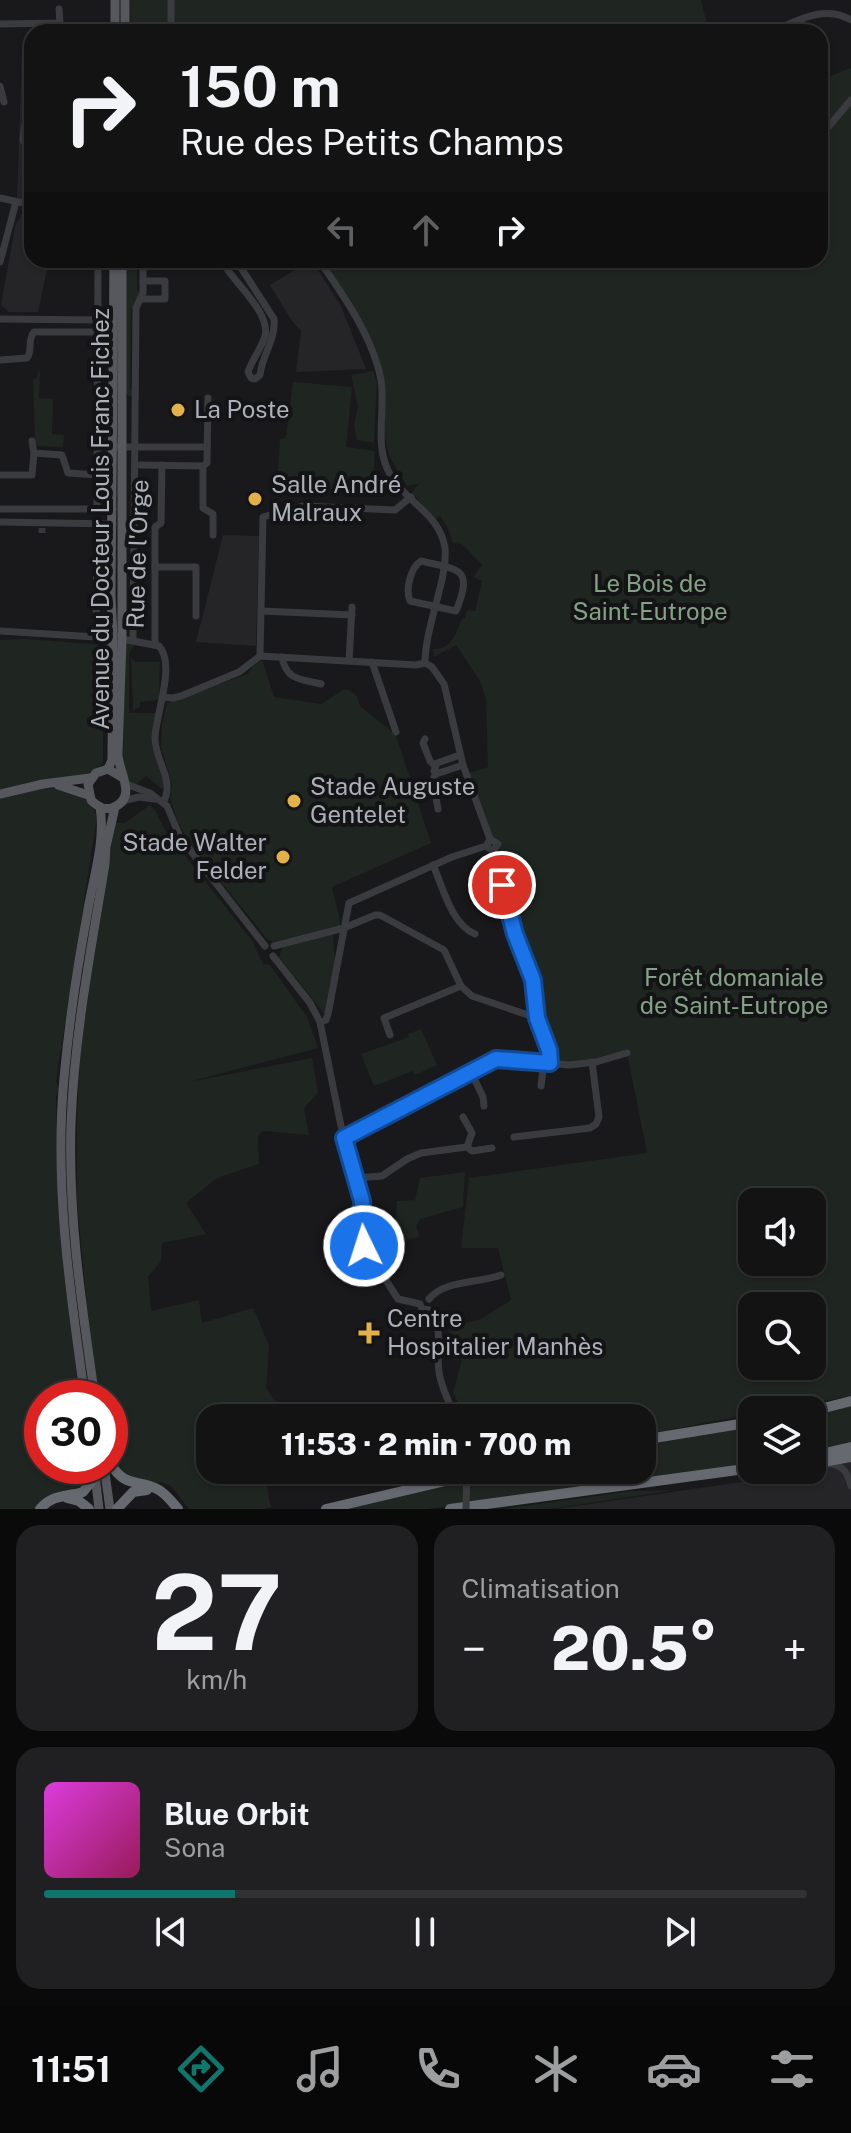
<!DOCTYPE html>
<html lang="fr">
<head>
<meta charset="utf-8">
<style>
  body { margin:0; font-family:"Public Sans",sans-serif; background:#202022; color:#f1f3f6; height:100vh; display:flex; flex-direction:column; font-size:30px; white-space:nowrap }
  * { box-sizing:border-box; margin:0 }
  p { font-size:26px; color:#9d9ea0 }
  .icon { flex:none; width:44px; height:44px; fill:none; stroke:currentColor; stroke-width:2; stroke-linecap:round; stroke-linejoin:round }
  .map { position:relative; height:1509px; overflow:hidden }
  .drawer { display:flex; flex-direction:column; gap:16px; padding:16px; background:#0a0a0b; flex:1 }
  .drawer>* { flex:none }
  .banner { position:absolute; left:24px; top:24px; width:804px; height:244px; border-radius:24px; box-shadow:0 2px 6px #0004,0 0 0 2px #323234; background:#131314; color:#f1f3f6; overflow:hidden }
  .fabs { position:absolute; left:738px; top:1188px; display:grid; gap:16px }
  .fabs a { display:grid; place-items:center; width:88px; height:88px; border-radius:16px; background:#131314; box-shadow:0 2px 6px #0004,0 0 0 2px #323234; font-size:40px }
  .speed { position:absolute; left:24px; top:1380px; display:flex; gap:16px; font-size:40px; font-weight:700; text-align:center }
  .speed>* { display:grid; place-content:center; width:104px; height:104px; border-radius:50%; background:#131314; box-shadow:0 2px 6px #0004,0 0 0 2px #323234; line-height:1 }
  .speed .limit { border:12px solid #d22; background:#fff; color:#111 }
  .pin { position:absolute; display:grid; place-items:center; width:68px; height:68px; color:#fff; margin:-34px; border:4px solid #fff; border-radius:50%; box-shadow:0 2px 8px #0007 }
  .me { position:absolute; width:88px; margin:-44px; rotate:356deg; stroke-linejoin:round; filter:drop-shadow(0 0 6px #0008) }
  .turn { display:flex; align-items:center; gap:28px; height:168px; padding:0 24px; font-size:36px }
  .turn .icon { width:104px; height:104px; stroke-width:2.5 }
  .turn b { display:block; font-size:56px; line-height:68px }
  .lanes { display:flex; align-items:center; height:76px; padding:0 24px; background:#0003; justify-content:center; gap:40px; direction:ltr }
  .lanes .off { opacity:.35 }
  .big { font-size:60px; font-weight:800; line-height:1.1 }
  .drawer .card { flex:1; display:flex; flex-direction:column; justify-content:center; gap:12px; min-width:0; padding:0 28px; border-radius:24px; background:#202022 }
  .drawer .dial { align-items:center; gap:0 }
  .dial b { font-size:104px; line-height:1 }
  .song { display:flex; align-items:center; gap:24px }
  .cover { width:96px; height:96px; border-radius:12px; background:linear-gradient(135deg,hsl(300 70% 55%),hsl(330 70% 35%)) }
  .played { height:8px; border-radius:4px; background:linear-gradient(90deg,#0f766e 25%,#323234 25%) }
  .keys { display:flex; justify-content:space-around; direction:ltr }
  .heat { display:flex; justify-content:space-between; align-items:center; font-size:44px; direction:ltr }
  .drawer .tiles { flex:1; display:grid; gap:16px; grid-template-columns:1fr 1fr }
  .card:last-child { grid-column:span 2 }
  .trip { position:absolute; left:196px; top:1404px; width:460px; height:80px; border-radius:24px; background:#131314; box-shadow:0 2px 6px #0004,0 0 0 2px #323234; font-weight:800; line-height:80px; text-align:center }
  .menu { display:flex; height:128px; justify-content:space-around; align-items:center; background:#080808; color:#9d9ea0 }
  .menu .icon { width:56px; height:56px }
  .menu .on { color:#0f766e }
  .menu b { font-size:36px; color:#f1f3f6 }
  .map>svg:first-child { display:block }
  .built { fill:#252528 }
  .green { fill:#1f2520; fill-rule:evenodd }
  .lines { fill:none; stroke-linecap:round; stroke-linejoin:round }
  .minor-tunnel { stroke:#36373b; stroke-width:7; stroke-dasharray:7 3.5; stroke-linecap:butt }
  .minor { stroke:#3a3b3f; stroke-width:7 }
  .major { stroke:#56585e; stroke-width:9 }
  .highway { stroke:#666970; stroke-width:10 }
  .minor-bridge { stroke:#3a3b3f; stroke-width:7 }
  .route-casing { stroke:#114b97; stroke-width:20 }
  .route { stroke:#1a73e8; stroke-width:14 }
  .poi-dot { fill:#e3b149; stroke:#141416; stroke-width:3 }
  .labels { text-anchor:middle; stroke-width:8; stroke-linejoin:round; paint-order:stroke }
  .poi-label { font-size:24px; fill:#acb0b9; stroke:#141416; text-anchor:start }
  .street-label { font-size:24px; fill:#acb0b9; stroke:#141416 }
  .park-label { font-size:24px; fill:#85a287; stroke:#141416 }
</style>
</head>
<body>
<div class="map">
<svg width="851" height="1509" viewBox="0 0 851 1509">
  <rect width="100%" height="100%" fill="#19191b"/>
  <g class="built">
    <polygon points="22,47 32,47 32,201 17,199"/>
    <polygon points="32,211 32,260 49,260 38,312 9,312 1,305 15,227 22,213"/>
    <polygon points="314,264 340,304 366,369 296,372 301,331 292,321 270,285 293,271 291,265"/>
    <polygon points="223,535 259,536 256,646 196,642"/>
    <polygon points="851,1461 851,1509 555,1509 777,1477"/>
  </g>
  <g class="green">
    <polygon points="130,0 701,0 709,32 131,32"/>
    <path d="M 851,68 L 851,1396 L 775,1410 L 752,1410 L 752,1414 L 642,1435 L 642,1418 L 465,1418 L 453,1392 L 462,1359 L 454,1360 L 446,1333 L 456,1330 L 461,1324 L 481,1319 L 511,1300 L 498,1248 L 461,1248 L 469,1178 L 647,1153 L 627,1053 L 596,1062 L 550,1063 L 536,1002 L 515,934 L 493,839 L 465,774 L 488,767 L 486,699 L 480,681 L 456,645 L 434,657 L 433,649 C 452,650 455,634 462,619 L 465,618 L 467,610 L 475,611 L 482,581 L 473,577 L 482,565 L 462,544 L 453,543 L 448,528 L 440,516 L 436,519 L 412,493 L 418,484 L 407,486 L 390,458 L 385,438 L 385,387 L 380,367 L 323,260 L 820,260 L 820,80 ZM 752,1202 L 812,1202 L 812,1262 L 752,1262 ZM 752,1306 L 812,1306 L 812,1366 L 752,1366 Z"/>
    <polygon points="126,260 137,260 137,290 140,291 135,308 131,309 130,389 134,389 134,395 130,397 126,393"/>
    <polygon points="38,371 40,372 39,398 53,399 52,434 64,435 63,447 37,446 35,441 33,379 37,378"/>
    <polygon points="373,371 377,382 374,443 357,440 354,426 358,406 351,375"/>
    <polygon points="293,382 352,387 346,447 375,451 373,479 339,478 338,494 277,488 280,439 286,438"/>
    <path d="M 27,639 L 103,645 L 103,763 L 88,775 L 44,788 C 65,790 90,793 97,817 L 56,1081 L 59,1089 L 56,1097 C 58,1198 67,1298 80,1398 L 42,1398 L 42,1466 L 89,1466 L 91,1482 L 88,1488 L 40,1509 L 0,1509 L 0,640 Z"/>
    <polygon points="127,641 134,645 129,654 129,713 156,713 152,747 165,785 162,789 146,776 135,785 130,783 123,769 125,644"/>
    <polygon points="131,657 135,662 160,662 159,700 140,702 140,707 133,710"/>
    <polygon points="262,660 274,697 321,704 343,690 349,690 357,696 360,706 396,735 431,843 332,887 341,926 273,942 267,939 188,841 178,822 170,798 172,784 161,747 162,725 167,703 248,674 253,666"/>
    <polygon points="150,805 155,810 165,830 253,942 263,964 270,965 307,1017 318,1048 189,1082 312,1058 318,1093 304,1108 309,1135 262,1131 258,1136 259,1164 217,1178 186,1203 206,1234 162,1243 161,1261 148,1277 151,1311 199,1300 202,1323 253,1308 269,1345 266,1388 274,1400 318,1418 210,1418 210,1470 290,1470 265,1479 271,1507 265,1509 189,1509 171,1486 160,1482 154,1487 136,1484 110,1463 110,1398 96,1398 77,1202 77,1114 81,1042 115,823 125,823"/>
    <polygon points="333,934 335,962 326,1016 279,957 283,946"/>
    <polygon points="421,1029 437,1065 415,1075 413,1071 374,1086 361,1054 409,1037 408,1034"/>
    <polygon points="465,1172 463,1207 420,1219 416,1226 420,1237 394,1242 397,1201 415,1200 420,1178"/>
    <polygon points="851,1404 851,1443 812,1452 812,1414"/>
    <polygon points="752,1425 752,1464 428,1509 341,1509 507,1470 642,1470 642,1443"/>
    <polygon points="675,1490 550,1509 503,1509 631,1491"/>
  </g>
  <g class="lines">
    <polyline class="minor-tunnel" points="42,533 42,528"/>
    <g class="minor">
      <polyline points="0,24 60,23 59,9"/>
      <polyline points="171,32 171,0"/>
      <path d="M 771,32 C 797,21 824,4 851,20"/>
      <polyline points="0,86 4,102"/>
      <polyline points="32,118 25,125 23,140 32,153"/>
      <polyline points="820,133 829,126 851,100"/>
      <polyline points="0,198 32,205"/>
      <path d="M 221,260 C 232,281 271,312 265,336 C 261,349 252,360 248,372 L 251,378 L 255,379 L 260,375 C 262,355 276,340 274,319 L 236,260"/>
      <path d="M 319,260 C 343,295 373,337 381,380 C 386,411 373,447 391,476 C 407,503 440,514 445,548 C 448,579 425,626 425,663 L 432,667 L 444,684 L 463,765 L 490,839 L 498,844 L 493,851 L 486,846 L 490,839"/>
      <polyline points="0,262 16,202"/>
      <polyline points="140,299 165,299 165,281 143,281"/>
      <polyline points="0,319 99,320"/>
      <path d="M 0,360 L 27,358 C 33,350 27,340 34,332 L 98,332"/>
      <polyline points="32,441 34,453"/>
      <polyline points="97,447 207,447"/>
      <polyline points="140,465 203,466 203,508 213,514 213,535"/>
      <polyline points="203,466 207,463 208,398"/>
      <polyline points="0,475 32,475 34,453 62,455 68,473 98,475"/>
      <polyline points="0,509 113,509"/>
      <polyline points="97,509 98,260"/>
      <polyline points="0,522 113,524"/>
      <path d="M 421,561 C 459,570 474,567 456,611 L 410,601 C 405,589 411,567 421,561 Z"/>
      <polyline points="155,567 196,567 196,616"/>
      <polyline points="262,611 352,615"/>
      <polyline points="0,631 96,637 106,638 110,648"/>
      <polyline points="96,637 97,523"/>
      <path d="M 122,639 L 159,646 C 176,664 156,714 155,737 C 154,761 176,779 163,803"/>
      <polyline points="133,640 136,308 143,293 143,260"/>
      <polyline points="155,645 155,527 161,523 162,465"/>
      <polyline points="260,656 416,665 425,663"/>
      <path d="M 282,657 C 286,681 302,679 321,684"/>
      <polyline points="349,661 352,607"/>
      <polyline points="372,662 396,732"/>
      <polyline points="163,697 173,698 181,696 239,672 260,656 263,517 303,506 395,510 411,497"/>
      <polyline points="425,739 423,743 430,761 434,765"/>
      <polyline points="460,755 437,763 434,771 439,773 463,765"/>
      <polyline points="436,773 433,780 438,809"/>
      <polyline points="126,784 150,793 167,806 180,837 265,946"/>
      <polyline points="122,801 139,797 155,799"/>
      <polyline points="493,851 515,934 533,980 537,1018"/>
      <path d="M 433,865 C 443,887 451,924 475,934"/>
      <polyline points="274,946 344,928 375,915 380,915 444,950 461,986 472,996 537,1018 549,1050 550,1063"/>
      <path d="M 273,956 L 310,1003 L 320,1022 L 341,1126 L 362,1201 L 364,1246 L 398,1299 L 420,1304 L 422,1309 L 429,1310 C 446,1329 434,1354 440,1377 C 443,1391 450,1405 456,1418"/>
      <polyline points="320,1022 326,1020 328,1014 349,903 452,857 486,846"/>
      <polyline points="390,1035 384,1018 461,986"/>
      <polyline points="471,1072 483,1097 484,1106"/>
      <polyline points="541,1086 544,1062"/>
      <polyline points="514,1137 590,1128 596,1124 599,1117 592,1062"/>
      <polyline points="344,1138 496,1059 569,1065 596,1062 627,1053"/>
      <polyline points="467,1147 472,1151 492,1148"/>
      <polyline points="355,1178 382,1176 407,1159 421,1153 467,1147 472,1133 463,1117"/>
      <path d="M 429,1299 C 444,1280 480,1283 501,1275"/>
      <path d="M 830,1464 C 844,1465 848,1474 851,1486"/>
    </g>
    <g class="major">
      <polyline points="115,32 115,0"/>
      <polyline points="125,32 125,0"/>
      <path d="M 122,260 L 122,639 L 118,754 C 118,771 138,797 114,807 C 105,811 98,807 91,800 L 88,784 L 96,773 L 108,769 L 123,778"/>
      <polyline points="108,769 112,760 113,636 111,596 114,260"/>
      <polyline points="58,785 88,795"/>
      <polyline points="0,794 43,784 90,778"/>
      <path d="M 85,1398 C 70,1292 54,1185 64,1078 C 69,1023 77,969 87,915 C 92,882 106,841 100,807"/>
      <path d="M 95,1398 C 82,1307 68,1217 71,1124 C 74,1037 91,950 105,864 L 106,847 L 115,807"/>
      <polyline points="94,1466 99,1509"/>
      <polyline points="104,1466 110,1509"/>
    </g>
    <g class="highway">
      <polyline points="812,1411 851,1401"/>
      <polyline points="642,1440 752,1422"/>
      <polyline points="812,1456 851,1447"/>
      <path d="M 110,1463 C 126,1490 139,1478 159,1490 C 167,1495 172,1502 178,1509"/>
      <polyline points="812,1464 851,1457"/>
      <polyline points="745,1475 777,1470"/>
      <polyline points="67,1498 79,1501 89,1509"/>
      <path d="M 40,1509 C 53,1494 66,1497 83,1492 L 95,1477"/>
      <polyline points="117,1509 133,1492 147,1490"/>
      <polyline points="326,1509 492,1470"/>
      <polyline points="450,1509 752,1468"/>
    </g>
    <polyline class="minor-bridge" points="466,1509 467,1470"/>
  </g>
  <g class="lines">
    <g class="route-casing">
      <polyline id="route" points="364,1246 362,1201 344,1138 496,1059 550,1063 549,1050 537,1018 533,980 515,934 502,885"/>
    </g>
    <use href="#route" class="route"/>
  </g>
  <g class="poi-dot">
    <circle cx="178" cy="410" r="8"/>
    <circle cx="255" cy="499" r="8"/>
    <circle cx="294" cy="801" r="8"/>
    <circle cx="283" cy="857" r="8"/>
    <path d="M365 1321h8v8h8v8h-8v8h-8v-8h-8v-8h8z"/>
  </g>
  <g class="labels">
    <g class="poi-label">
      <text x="194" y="418">La Poste</text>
      <text x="271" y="493">Salle André<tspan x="271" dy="28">Malraux</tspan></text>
      <text x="310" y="795">Stade Auguste<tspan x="310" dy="28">Gentelet</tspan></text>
      <text x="267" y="851" text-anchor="end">Stade Walter<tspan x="267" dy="28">Felder</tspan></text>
      <text x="387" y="1327">Centre<tspan x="387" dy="28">Hospitalier Manhès</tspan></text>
    </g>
    <g class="street-label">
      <text transform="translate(101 519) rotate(-90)" y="8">Avenue du Docteur Louis Franc Fichez</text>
      <text transform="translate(138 554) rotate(-88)" y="8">Rue de l'Orge</text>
    </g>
    <g class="park-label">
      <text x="650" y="592">Le Bois de<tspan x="650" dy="28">Saint-Eutrope</tspan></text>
      <text x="734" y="986">Forêt domaniale<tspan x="734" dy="28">de Saint-Eutrope</tspan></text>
    </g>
  </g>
</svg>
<div class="fabs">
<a><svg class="icon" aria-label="sound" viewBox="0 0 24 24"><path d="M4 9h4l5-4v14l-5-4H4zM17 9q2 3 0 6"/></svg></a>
<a><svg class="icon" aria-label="search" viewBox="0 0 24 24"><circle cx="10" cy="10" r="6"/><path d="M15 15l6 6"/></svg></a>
<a><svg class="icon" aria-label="layers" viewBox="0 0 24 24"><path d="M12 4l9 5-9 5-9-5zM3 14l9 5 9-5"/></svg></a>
</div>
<div class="speed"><div class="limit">30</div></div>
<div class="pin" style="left:502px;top:885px;background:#d93025"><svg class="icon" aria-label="arrive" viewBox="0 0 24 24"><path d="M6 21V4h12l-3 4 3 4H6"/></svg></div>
<svg class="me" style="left:364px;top:1246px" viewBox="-20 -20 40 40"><circle r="17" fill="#1a73e8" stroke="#fff" stroke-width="3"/><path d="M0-11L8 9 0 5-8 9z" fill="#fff"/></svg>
<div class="trip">11:53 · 2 min · 700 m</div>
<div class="banner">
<div class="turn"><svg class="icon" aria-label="right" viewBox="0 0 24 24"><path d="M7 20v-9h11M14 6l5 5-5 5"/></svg><div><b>150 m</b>Rue des Petits Champs</div></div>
<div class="lanes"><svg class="icon off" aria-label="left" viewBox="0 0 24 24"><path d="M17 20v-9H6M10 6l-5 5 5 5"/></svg><svg class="icon off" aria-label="ahead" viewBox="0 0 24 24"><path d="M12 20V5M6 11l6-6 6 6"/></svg><svg class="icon" aria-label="right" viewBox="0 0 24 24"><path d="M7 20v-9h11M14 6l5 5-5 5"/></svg></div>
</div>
</div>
<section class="drawer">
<div class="tiles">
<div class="card dial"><b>27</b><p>km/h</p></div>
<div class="card"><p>Climatisation</p>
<div class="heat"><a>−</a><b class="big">20.5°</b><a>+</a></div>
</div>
<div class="card">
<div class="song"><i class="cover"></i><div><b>Blue Orbit</b><p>Sona</p></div></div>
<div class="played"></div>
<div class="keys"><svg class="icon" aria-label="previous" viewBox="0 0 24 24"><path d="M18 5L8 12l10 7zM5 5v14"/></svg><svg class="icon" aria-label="pause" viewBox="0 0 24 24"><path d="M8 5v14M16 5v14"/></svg><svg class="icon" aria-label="next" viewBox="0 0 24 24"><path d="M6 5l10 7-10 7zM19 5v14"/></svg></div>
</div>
</div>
</section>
<nav class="menu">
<b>11:51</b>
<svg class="icon on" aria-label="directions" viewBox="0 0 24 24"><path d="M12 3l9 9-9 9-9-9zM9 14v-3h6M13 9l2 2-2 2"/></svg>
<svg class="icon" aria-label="music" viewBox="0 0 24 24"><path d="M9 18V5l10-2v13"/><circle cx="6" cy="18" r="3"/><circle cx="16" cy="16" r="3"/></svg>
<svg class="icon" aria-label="phone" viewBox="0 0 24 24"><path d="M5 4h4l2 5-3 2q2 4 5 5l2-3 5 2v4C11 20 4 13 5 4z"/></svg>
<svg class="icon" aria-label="climate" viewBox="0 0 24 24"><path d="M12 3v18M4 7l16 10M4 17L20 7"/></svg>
<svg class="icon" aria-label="car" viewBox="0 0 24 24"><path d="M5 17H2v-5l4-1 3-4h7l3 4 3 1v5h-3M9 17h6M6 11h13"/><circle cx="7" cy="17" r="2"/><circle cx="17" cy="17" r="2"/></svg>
<svg class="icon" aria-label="filters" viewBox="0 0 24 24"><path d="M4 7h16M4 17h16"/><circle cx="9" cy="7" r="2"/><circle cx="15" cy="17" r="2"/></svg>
</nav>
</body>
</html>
